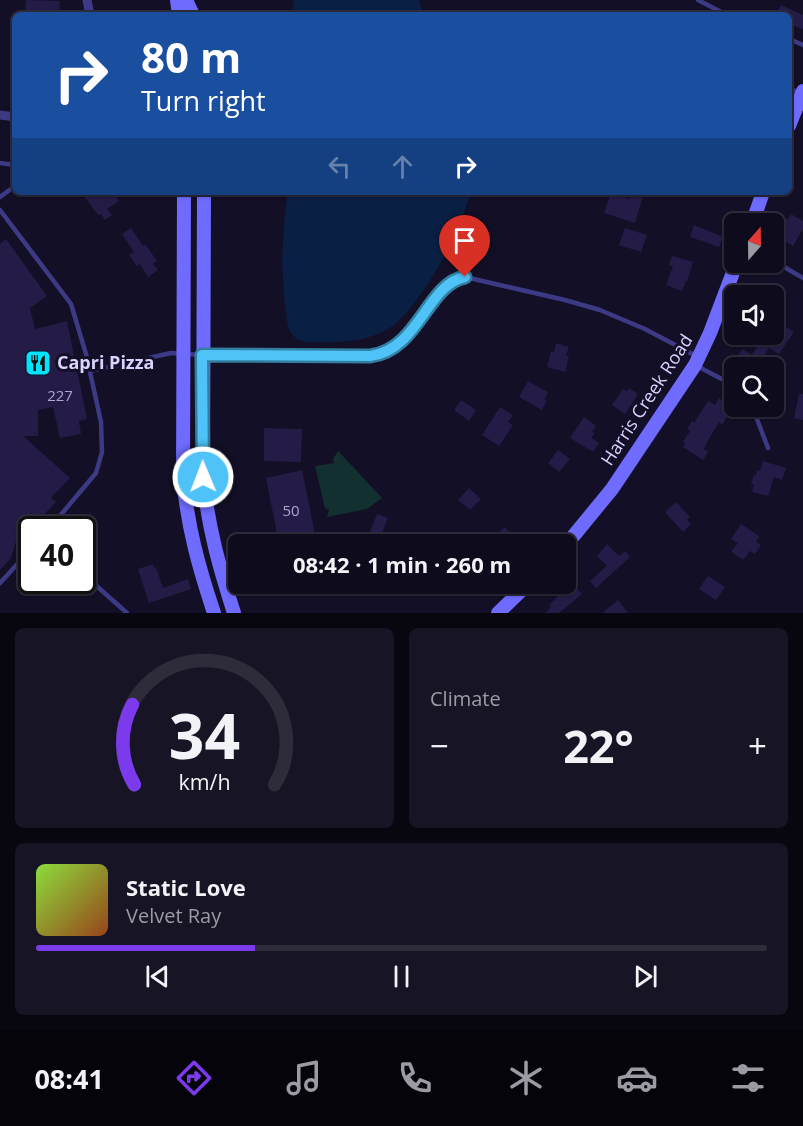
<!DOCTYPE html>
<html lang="en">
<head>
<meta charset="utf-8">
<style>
  body { margin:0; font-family:"Open Sans",sans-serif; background:#171425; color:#f1f3f6; height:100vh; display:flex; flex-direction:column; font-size:22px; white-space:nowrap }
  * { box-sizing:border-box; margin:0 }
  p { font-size:20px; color:#9b9ba3 }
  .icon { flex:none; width:33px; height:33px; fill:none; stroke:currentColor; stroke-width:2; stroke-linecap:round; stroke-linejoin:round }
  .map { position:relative; height:613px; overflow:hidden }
  .panel { display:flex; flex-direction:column; gap:15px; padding:15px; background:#08060f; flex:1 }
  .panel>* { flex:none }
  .guide { position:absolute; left:12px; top:12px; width:780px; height:183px; border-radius:9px; box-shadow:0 2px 4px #0004,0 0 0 2px #2e2b3b; background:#1a4fa0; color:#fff; overflow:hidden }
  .needle { width:39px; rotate:20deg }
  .tools { position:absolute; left:724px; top:213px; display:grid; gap:12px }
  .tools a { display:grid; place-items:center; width:60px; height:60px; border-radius:9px; background:#0e0b1c; box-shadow:0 2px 4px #0004,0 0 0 2px #2e2b3b; font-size:30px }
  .speed { position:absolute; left:18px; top:516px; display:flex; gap:12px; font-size:30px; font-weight:700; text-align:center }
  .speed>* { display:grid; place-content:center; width:78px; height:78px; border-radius:50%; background:#0e0b1c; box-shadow:0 2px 4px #0004,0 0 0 2px #2e2b3b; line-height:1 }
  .speed .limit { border:3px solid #111; border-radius:9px; background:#fff; color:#111 }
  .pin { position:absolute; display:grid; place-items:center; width:51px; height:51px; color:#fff; margin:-62px -26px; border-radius:50% 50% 50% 0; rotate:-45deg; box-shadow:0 0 6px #0007 }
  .pin .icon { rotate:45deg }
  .me { position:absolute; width:66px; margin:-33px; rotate:359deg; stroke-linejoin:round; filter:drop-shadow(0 0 4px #0008) }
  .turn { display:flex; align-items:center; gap:21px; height:126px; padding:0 30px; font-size:27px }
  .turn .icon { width:78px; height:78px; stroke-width:2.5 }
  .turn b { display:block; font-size:42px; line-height:51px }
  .lanes { display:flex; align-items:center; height:57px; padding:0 30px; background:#0003; justify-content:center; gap:30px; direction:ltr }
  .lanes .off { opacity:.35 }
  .big { font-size:45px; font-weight:700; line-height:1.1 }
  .panel .widget { flex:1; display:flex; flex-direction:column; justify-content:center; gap:9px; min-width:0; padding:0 21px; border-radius:9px; background:#171425 }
  .panel .dial { align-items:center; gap:0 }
  .dial svg { height:156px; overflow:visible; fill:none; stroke:#2e2b3b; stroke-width:7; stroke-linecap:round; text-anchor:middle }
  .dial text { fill:#f1f3f6; stroke:none }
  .song { display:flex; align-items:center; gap:18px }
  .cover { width:72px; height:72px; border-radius:9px; background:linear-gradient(135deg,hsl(90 70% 55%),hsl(20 70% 35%)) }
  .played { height:6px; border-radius:3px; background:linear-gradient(90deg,#7c3aed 30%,#2e2b3b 30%) }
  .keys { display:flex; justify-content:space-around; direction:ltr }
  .heat { display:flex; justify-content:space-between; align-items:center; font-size:33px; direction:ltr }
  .panel .tiles { flex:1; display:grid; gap:15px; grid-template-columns:1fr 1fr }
  .widget:last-child { grid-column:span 2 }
  .trip { position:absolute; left:228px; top:534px; width:348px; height:60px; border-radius:9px; background:#0e0b1c; box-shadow:0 2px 4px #0004,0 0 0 2px #2e2b3b; font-weight:700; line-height:60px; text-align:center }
  .tab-bar { display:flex; height:96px; justify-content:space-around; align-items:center; background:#06040b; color:#9b9ba3 }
  .tab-bar .icon { width:42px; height:42px }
  .tab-bar .current { color:#7c3aed }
  .tab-bar b { font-size:27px; color:#f1f3f6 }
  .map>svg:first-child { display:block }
  .green { fill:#12302f }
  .water { fill:#0a1f44 }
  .building { fill:#241b47 }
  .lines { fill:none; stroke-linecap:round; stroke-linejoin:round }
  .lane { stroke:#3d3a85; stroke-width:4.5 }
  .street { stroke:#3d3a85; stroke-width:9 }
  .secondary { stroke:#6f6bff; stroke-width:14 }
  .route-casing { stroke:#337fa1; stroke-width:15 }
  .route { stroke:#4fc3f7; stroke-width:10 }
  .labels { text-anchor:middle; stroke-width:6; stroke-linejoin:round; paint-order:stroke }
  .number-label { font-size:15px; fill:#aca6d1 }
  .poi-label { font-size:18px; font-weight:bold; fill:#d9d4ff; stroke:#130f26; text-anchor:start }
  .street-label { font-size:18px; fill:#d9d4ff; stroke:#130f26 }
</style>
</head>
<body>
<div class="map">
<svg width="803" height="613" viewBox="0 0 803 613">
  <rect width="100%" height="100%" fill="#130f26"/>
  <polygon class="green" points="338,451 382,498 367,509 327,517 329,510 325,508 315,466 334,463 333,459"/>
  <g class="water">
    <polygon points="294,0 419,0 423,15 292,15"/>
    <path d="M 288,192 L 471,192 C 459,231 442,265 418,298 C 409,309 400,323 386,330 C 368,340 349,342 329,342 C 316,342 299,345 291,333 C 287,326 287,318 286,311 C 280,271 282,232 288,192 Z"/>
  </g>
  <g class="building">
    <polygon points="26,0 60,1 59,15 25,15"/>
    <polygon points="781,5 803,15 803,29 789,24 789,15 776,15"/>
    <polygon points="81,192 112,192 119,201 107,209 112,215 105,220 101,214 98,215"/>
    <polygon points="633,192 644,192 635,223 604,213 611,193 630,199"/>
    <polygon points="791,214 803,221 803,229 793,246 778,237 787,218 788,219"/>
    <polygon points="694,225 723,237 719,247 690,237"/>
    <polygon points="131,228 143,246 145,244 157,261 153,264 158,270 148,277 140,264 137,266 129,255 134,252 122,234"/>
    <polygon points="625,228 647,235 641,252 619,245"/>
    <polygon points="6,239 47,296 30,308 35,329 67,321 87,419 79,421 81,434 60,438 53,407 38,410 38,436 23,436 70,478 51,498 56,502 36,523 33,521 17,538 11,558 0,570 0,244"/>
    <polygon points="672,256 693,262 687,282 686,281 682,291 666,285 673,266 669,265"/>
    <polygon points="774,319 794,332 779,354 769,348 756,368 740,368 734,363 742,349 752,355 765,334 774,334"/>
    <polygon points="556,343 569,347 566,355 569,356 565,372 547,367 551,351 554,352"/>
    <polygon points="528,381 548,392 544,400 547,401 542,410 519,397"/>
    <polygon points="629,388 638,394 625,414 612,405 623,389 627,391"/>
    <polygon points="799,394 803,394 803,420 794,418"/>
    <polygon points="719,398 733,407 722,425 719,422 707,442 704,449 708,452 703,460 683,447 685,443 683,442 690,431 687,429 692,421 694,423 708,401 715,405"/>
    <polygon points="461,400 476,410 469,421 454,410"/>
    <polygon points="500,407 513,415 508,422 513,425 499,446 482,435"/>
    <polygon points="584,417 596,426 592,432 595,433 591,438 599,443 593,452 570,438"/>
    <polygon points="264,428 302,429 301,462 264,461"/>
    <polygon points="558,450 570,459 559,472 548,463"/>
    <polygon points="763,461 786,468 782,480 774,477 768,496 752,492 754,485 751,484 754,475 756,476 757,470 760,471"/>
    <polygon points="302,470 315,534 359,535 359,544 326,544 326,542 316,544 279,544 266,478"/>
    <polygon points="469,488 481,499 470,510 458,500"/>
    <polygon points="676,502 690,517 687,520 691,524 683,532 665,512"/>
    <polygon points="377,514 388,518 380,538 369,534"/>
    <polygon points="741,524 759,536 756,542 761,545 755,554 750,551 743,560 731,552 738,543 731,539"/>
    <polygon points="504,527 518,540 513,544 500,544 496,541 499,537 497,535"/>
    <polygon points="607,544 619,556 625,551 630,557 596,588 590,581 607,566 597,556"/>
    <polygon points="153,564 154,568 156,567 163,588 188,579 191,589 149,603 138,569"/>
    <polygon points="708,576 725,587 716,600 699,589"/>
    <polygon points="571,583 582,594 559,613 545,613 551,607 549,605 557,597 555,595"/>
    <polygon points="618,600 628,613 602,613"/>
  </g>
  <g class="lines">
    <g class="lane">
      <polyline points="698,0 727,15"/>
      <polyline points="789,39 803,45"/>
      <polyline points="789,88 799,93"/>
      <polyline points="0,163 15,165"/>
      <polyline points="0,197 15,186"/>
      <polyline points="0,210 71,304 86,354 101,422 102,452 96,473 48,530"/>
      <polyline points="774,261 803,278"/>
      <polyline points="697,366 735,386"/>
      <path d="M 90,371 L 171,353 L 202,355 L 378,355 C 408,346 425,312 445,289 L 452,282 L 465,277 L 565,300 L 600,310 L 645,329 L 698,357"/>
      <polyline points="752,406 768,448"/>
      <polyline points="82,573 127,613"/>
      <polyline points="0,583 32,548"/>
    </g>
    <g class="street">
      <polyline points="87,0 90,15"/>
      <polyline points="0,115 15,117"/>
    </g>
    <g class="secondary">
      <polyline points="177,0 179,15"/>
      <polyline points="186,0 193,15"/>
      <polyline points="789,126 803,91"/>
      <path d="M 184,192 L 183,478 C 188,528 198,565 214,613"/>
      <path d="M 204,192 L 203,477 C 208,527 219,566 234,613"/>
      <polyline points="752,224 763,192"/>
      <polyline points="566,545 612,489 695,365 710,333 737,262"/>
      <polyline points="498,613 528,584"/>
    </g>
  </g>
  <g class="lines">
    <g class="route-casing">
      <path id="route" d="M 203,477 L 202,355 L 370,356 C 419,350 427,284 465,277"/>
    </g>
    <use href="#route" class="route"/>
  </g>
  <defs>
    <g id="restaurant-square" transform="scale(1.35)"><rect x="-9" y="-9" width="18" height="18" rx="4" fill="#00e5ff" stroke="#130f26"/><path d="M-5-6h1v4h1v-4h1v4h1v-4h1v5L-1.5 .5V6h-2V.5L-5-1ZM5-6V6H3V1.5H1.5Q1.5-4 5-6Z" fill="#111"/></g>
  </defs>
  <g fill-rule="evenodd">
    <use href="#restaurant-square" x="38" y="363"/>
  </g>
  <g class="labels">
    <g class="number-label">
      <text x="60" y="401">227</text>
      <text x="291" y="516">50</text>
    </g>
    <g class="poi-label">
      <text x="57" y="369">Capri Pizza</text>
    </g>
    <g class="street-label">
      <text transform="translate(647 400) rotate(-57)" y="6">Harris Creek Road</text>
    </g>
  </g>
</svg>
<div class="tools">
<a><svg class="needle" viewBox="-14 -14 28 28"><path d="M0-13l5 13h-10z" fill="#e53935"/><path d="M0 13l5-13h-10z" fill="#9b9ba3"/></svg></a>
<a><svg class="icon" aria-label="sound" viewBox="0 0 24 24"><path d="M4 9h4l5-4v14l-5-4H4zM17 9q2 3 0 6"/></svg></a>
<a><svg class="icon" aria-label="search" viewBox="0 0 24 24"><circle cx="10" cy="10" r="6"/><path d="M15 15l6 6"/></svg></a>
</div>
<div class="speed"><div class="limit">40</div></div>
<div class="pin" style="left:465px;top:277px;background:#d93025"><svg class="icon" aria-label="arrive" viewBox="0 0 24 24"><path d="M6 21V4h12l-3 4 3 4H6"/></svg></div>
<svg class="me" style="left:203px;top:477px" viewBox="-20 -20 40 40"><circle r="17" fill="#4fc3f7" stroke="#fff" stroke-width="3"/><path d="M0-11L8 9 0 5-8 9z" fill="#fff"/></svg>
<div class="trip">08:42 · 1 min · 260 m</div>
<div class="guide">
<div class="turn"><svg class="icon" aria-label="right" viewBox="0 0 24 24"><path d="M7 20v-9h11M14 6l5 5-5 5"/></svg><div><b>80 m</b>Turn right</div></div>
<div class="lanes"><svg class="icon off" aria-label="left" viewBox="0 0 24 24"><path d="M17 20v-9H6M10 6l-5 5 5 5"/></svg><svg class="icon off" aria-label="ahead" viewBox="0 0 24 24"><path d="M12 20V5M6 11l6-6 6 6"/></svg><svg class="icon" aria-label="right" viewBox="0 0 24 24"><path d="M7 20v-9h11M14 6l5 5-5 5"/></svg></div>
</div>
</div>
<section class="panel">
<div class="tiles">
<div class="widget dial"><svg viewBox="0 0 100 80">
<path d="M14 69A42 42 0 1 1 86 69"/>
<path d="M14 69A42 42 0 0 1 13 28" stroke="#7c3aed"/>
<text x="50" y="56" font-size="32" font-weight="700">34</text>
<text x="50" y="72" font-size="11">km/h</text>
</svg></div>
<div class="widget"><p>Climate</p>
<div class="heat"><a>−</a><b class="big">22°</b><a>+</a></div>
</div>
<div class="widget">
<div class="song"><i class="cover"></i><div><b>Static Love</b><p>Velvet Ray</p></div></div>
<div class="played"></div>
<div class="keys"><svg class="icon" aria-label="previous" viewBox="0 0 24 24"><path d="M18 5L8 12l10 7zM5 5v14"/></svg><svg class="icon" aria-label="pause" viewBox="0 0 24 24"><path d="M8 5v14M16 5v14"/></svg><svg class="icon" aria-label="next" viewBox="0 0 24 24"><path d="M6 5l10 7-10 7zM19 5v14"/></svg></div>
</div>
</div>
</section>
<nav class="tab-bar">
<b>08:41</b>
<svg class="icon current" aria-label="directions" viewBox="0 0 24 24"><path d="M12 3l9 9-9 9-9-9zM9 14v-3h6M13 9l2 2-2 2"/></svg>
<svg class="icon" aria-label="music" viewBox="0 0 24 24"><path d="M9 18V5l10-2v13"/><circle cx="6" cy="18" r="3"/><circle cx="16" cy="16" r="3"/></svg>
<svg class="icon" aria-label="phone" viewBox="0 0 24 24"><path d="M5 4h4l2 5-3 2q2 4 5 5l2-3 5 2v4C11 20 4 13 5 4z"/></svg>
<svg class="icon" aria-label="climate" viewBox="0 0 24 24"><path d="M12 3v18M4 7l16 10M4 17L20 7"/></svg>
<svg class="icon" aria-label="car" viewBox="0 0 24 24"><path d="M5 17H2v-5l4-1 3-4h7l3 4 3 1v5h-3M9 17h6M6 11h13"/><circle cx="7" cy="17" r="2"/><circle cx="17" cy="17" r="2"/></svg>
<svg class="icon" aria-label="filters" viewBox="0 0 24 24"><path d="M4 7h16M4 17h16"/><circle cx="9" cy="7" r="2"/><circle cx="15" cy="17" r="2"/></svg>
</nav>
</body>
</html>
